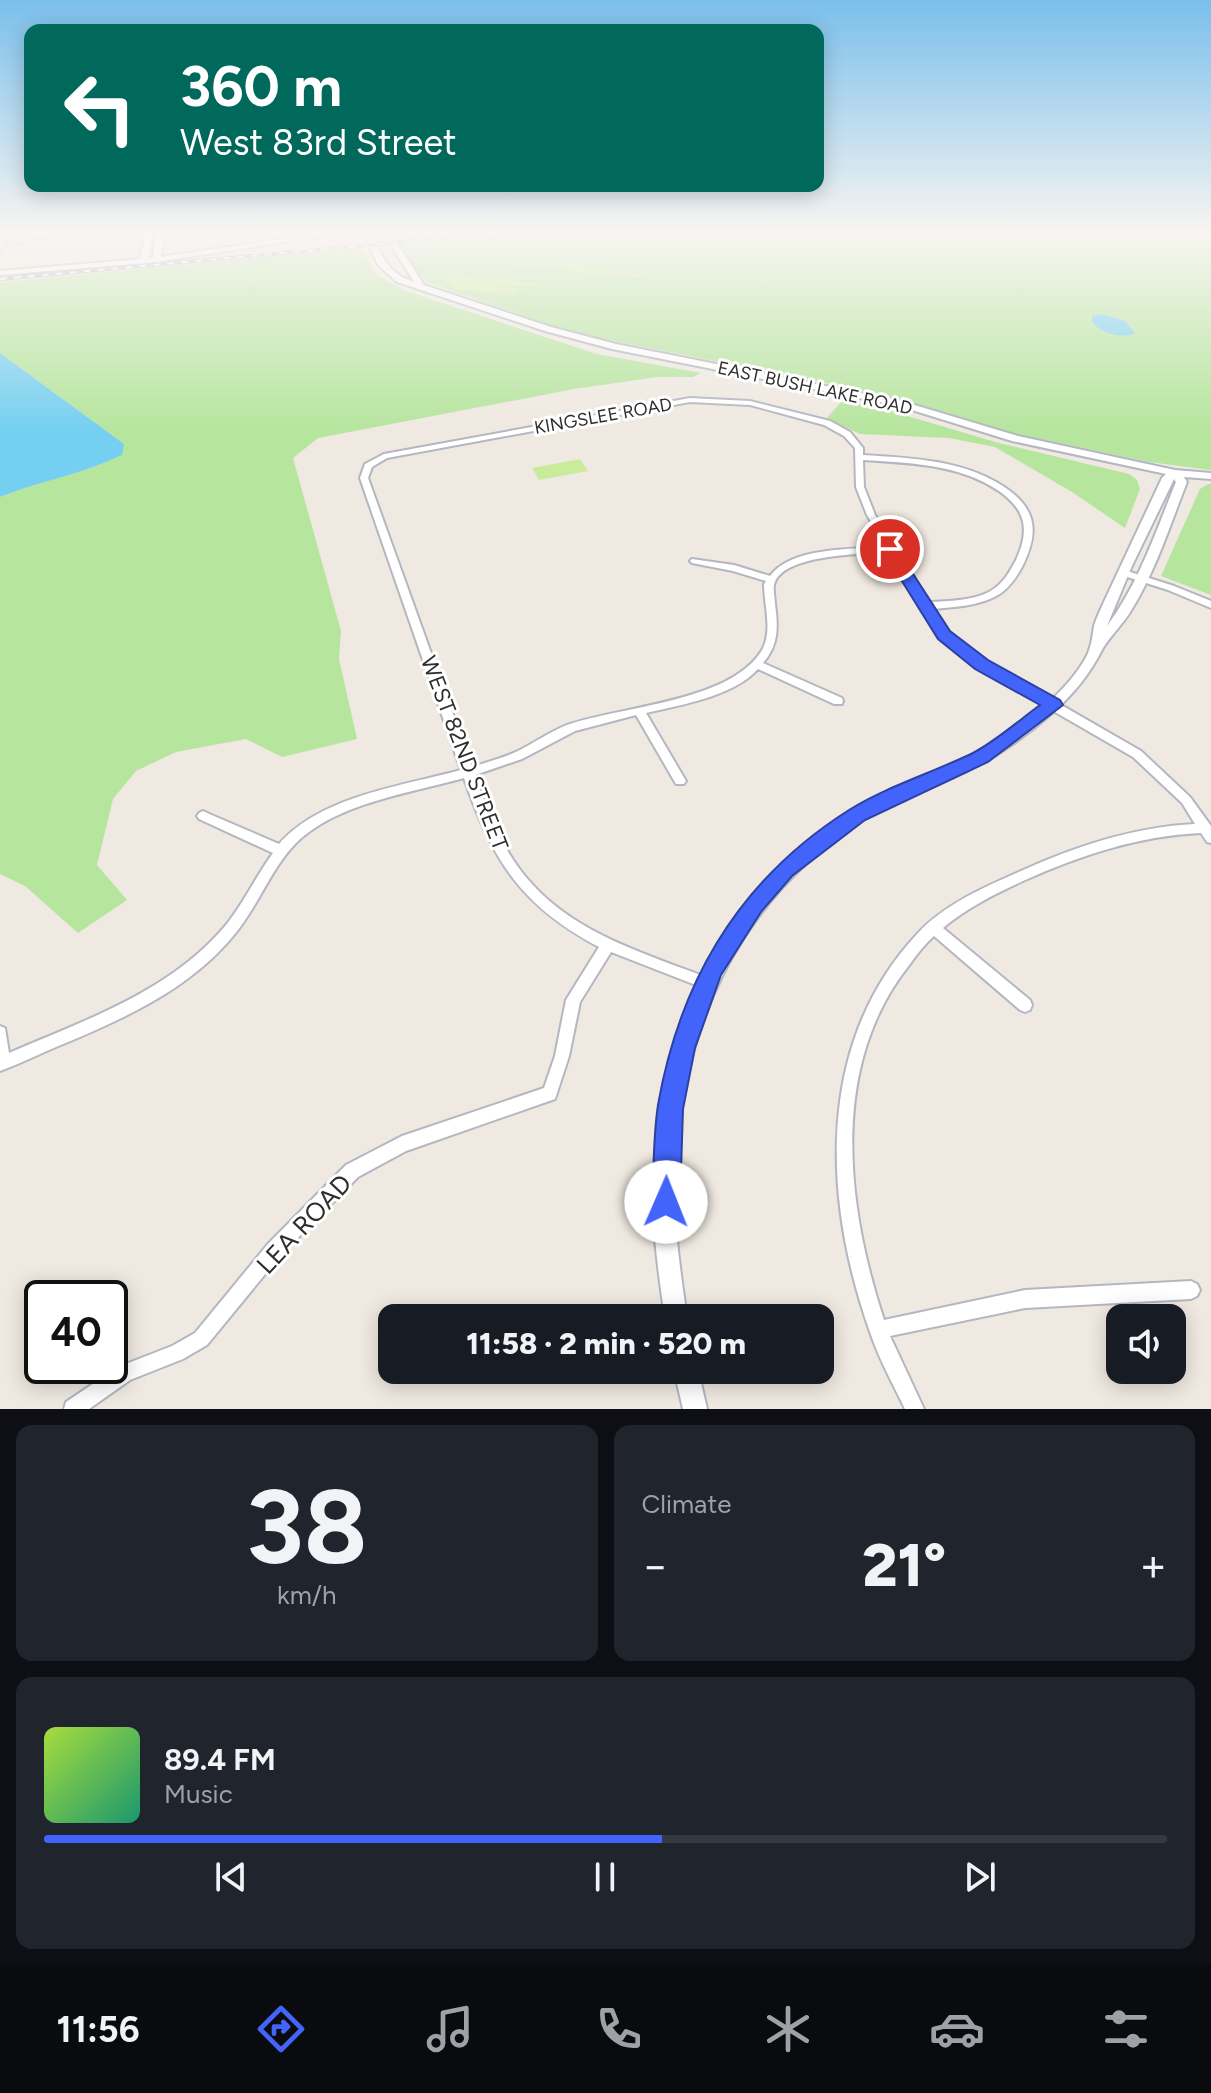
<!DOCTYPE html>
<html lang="en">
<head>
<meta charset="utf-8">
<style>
  body { margin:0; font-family:Figtree,sans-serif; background:#20242c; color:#f1f3f6; height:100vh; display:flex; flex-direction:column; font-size:30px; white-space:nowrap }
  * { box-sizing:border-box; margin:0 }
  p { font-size:26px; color:#9ea1a6 }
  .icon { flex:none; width:44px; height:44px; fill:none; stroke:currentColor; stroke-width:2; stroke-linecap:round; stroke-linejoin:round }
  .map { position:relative; height:1409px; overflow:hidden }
  .sheet { display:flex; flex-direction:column; gap:16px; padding:16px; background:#0d0f14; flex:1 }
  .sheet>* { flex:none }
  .top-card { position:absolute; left:24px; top:24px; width:800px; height:168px; border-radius:16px; box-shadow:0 4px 20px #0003; background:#00695c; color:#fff; overflow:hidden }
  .fabs { position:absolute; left:1106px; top:1304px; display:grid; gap:16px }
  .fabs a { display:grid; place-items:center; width:80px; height:80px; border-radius:16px; background:#171b24; box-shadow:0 4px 20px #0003; font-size:40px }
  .speed { position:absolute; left:24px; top:1280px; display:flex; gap:16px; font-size:40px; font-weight:700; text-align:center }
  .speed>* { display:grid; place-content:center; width:104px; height:104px; border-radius:50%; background:#171b24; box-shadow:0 4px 20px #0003; line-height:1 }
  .speed .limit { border:4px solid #111; border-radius:12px; background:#fff; color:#111 }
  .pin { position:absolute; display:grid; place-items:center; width:68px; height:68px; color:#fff; margin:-34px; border:4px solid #fff; border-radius:50%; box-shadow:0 2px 8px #0007 }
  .me { position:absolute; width:88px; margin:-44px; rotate:1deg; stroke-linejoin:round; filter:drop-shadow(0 0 6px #0008) }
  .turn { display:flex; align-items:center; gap:28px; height:168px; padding:0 24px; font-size:36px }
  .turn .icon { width:104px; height:104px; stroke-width:2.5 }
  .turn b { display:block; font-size:56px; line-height:68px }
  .big { font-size:60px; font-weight:800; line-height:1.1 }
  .sheet .tile { flex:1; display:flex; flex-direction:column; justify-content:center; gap:12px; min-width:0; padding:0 28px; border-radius:16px; background:#20242c }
  .sheet .dial { align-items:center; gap:0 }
  .dial b { font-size:104px; line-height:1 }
  .song { display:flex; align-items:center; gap:24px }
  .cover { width:96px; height:96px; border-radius:12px; background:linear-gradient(135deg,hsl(80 70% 55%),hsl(160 70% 35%)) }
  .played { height:8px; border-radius:4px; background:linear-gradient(90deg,#4264fb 55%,#363941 55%) }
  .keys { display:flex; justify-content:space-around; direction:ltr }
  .heat { display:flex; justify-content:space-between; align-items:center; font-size:44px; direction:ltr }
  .sheet .tiles { flex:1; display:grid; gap:16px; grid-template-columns:1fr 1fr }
  .tile:last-child { grid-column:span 2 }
  .trip { position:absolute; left:378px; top:1304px; width:456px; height:80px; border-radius:16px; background:#171b24; box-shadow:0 4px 20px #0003; font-weight:800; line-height:80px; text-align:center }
  .tabs { display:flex; height:128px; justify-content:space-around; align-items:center; background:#090b0e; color:#9ea1a6 }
  .tabs .icon { width:56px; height:56px }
  .tabs .selected { color:#4264fb }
  .tabs b { font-size:36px; color:#f1f3f6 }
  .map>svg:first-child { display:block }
  .green { fill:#b6e59e }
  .pitch { fill:#c9ec9a }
  .water { fill:#75cff0 }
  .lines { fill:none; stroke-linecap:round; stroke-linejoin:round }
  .stream { stroke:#75cff0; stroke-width:2 }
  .minor-casing { stroke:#b4b7c1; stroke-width:4 }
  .tertiary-casing { stroke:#b4b7c1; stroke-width:4 }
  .minor { fill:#fff; fill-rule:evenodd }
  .tertiary { fill:#fff; fill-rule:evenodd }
  .rail-casing { stroke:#a3a6b8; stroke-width:4 }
  .rail { stroke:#fff; stroke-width:2; stroke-dasharray:7; stroke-linecap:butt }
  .route { fill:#4264fb; stroke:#2b41a3; stroke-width:2 }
  .labels { text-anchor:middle; stroke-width:6; stroke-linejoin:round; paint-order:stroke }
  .far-street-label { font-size:18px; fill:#2e2e2e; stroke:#fff }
  .street-label { font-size:22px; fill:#2e2e2e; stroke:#fff }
  .near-street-label { font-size:26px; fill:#2e2e2e; stroke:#fff }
</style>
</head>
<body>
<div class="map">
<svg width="1211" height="1409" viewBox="0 0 1211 1409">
  <rect width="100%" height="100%" fill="#efe9e1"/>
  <g class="green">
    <polygon points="389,232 502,232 395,243"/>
    <polygon points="529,232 1211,232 1211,470 1149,462 1012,433 881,394 573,333 427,282 415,271 401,244"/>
    <path d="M 361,248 L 378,276 L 406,291 L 597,354 L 701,373 L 693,377 L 658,377 L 574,389 L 318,438 L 293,458 L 341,631 L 339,659 L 357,739 L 282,757 L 246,739 L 176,752 L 136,771 L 113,799 L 97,865 L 127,900 L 78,933 L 25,886 L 0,874 L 0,497 C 40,481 83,474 121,455 L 124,444 L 0,353 L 0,282 Z"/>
    <polygon points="842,401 887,410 999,443 1129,474 1137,480 1140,489 1125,528 1072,492 995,447 949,438 860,434 827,418"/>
    <polygon points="1208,484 1211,484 1211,595 1161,576 1200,489"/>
  </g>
  <g class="pitch">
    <polygon points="515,257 648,274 650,275 635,278 508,264 502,260"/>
    <polygon points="451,274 548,284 546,288 474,283 524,289 512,295 456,290 445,280"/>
    <polygon points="580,459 588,471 539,480 532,468"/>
  </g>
  <g class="water">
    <path d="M 1103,314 L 1125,321 L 1135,333 C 1121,339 1102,334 1092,322 L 1092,316 Z"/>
    <path d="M 0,353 L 124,444 L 122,455 C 83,474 40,481 0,497 Z"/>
  </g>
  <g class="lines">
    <polyline class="stream" points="0,251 9,245 5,240 22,245 29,240 47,239 43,234 61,237 73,232"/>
    <g class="minor-casing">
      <g id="minor">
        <path d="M 690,398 L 750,401 L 830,421 L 850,432 L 863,448 L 863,455 C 913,458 969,460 1010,491 C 1039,513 1037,537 1022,567 C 1016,578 1009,588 998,595 C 979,606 955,607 933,609 L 948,633 L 985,661 L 1141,751 L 1190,797 L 1211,826 L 1211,843 L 1207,842 L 1201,833 C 1138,836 1081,855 1023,881 C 995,894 967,908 943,928 L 1030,1000 L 1032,1005 L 1030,1010 L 1025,1012 L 1020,1010 L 934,936 C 925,944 917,954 910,964 C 829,1065 846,1205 884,1320 L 1025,1290 L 1191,1281 L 1197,1284 L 1200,1290 L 1197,1296 L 1191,1299 L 1025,1308 L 890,1336 L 924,1409 L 905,1409 C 893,1384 879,1359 870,1332 C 823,1199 815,1043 918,933 C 945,904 985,887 1021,871 C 1076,846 1134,827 1195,824 L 1182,803 L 1133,757 L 977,667 L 940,637 L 923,609 L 919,606 L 920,604 L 889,552 C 863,554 781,554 774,585 C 773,591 775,599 775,604 C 778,626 779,645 763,663 L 842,698 L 843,701 L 842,704 L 834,704 L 758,669 C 734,696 681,705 646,713 L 686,781 L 684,784 L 676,784 L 636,715 L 575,731 L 522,759 L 475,775 C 488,814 504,854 532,884 C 578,935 649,955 711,979 L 713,983 L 711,987 L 706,989 L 611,952 L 580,1002 L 569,1056 L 555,1099 L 406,1151 L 358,1177 L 280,1256 L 207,1345 L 183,1359 L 130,1380 L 89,1409 L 64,1409 L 66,1402 L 118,1367 L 172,1346 L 195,1333 L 268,1244 L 346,1165 L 402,1136 L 544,1088 L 555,1056 L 566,1000 L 599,947 C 521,906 492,860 464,778 C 414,792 351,801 309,832 C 274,857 262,902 234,935 C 188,991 121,1020 56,1047 C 37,1055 19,1064 0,1071 L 0,1026 L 5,1028 L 9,1053 C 87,1019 170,992 226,925 C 244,903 256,876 273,853 L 199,819 L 197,816 L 199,813 L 203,811 L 207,813 L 279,844 C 321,796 402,786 461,770 L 360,478 L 365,464 L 384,454 ZM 690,402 L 750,405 L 824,425 L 844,436 L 855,448 L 856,487 L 867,515 L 886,547 C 853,549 791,547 770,576 L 734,565 L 692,559 L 690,561 L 692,563 L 733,571 L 766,581 L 764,584 C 764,605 773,631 762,650 C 731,702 621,706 567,725 C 549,732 534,743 518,751 C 503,758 487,762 472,767 L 368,478 L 372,467 L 387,458 ZM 863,460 C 910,463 959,464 999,491 C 1026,510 1030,530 1016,560 C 1009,573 1003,584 989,592 C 971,601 949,601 929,602 L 875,515 L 864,487 Z"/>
        <polygon points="1124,570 1174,586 1211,601 1211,608 1168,590 1121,575 1119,573 1121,571"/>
      </g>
    </g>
    <g class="tertiary-casing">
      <g id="tertiary">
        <polygon points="143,232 151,232 152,241 148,258 153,258 157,232 165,232 161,257 327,232 348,232 157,262 0,275 0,271 140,259 144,241"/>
        <path d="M 363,232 L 371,232 C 382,256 387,273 414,282 L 383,232 L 390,232 L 424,285 L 551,327 L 616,344 L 901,401 L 1018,436 L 1175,470 L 1211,473 L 1211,479 L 1184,477 L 1187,482 C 1170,525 1156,570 1132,609 C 1124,623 1111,635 1103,648 C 1090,674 1073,695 1051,714 C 1020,742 983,765 944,782 C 917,794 887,803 862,820 C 737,902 681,1027 675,1174 C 673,1222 680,1270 687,1318 L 665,1318 C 658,1270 651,1222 654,1173 C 662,1037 712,914 823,832 C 835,823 846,814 858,807 C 883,793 910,785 936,773 C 988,750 1054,710 1084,661 C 1091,650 1092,639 1094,626 C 1096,619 1100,611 1103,604 L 1162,478 L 1166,474 L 1012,441 L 899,406 L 612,349 L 545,331 L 397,282 L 378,265 ZM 1174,479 L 1176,482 C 1156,531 1139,583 1107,626 L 1131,568 Z"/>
        <polygon points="674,1370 698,1370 707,1409 683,1409"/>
      </g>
    </g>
    <use href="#minor" class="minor"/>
    <use href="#tertiary" class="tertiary"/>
    <g class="rail-casing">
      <polyline id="rail" points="0,279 514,232"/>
    </g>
    <use href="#rail" class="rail"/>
  </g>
  <linearGradient id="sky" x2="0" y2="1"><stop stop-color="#7abfeb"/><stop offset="0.54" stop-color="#f8f5f2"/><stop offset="1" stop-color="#f8f5f2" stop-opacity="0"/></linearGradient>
  <rect width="1211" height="430" fill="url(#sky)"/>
  <path class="route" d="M 890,545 L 895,546 L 950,631 L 988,660 L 1060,700 L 1063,705 L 988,762 L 865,820 L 792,876 L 761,912 L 721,975 L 695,1048 L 683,1109 L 680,1202 L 676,1212 L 666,1216 L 656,1212 L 652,1202 C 654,1170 653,1137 658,1105 C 680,979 740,879 849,810 C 886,787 931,773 971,754 C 995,742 1018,721 1040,705 L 975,669 L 938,639 L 882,549 Z"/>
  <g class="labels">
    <g class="far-street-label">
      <text transform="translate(815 388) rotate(12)" y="6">EAST BUSH LAKE ROAD</text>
      <text transform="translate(603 416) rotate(-10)" y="6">KINGSLEE ROAD</text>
    </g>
    <g class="street-label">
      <text transform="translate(465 753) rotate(69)" y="8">WEST 82ND STREET</text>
    </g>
    <g class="near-street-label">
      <text transform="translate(304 1224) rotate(-47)" y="9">LEA ROAD</text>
    </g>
  </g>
</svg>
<div class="fabs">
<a><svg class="icon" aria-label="sound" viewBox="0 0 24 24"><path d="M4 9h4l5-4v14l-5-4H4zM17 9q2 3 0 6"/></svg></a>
</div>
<div class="speed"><div class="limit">40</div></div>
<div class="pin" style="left:890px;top:549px;background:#d93025"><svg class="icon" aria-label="arrive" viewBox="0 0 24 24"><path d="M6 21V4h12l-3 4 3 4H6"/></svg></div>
<svg class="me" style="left:666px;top:1202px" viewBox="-20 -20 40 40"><circle r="19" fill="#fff"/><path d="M0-13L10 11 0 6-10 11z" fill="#4264fb"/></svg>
<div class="trip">11:58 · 2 min · 520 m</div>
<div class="top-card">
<div class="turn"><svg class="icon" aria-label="left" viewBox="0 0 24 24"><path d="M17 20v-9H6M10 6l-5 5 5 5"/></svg><div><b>360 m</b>West 83rd Street</div></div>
</div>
</div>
<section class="sheet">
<div class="tiles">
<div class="tile dial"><b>38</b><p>km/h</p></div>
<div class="tile"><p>Climate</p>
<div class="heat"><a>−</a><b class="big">21°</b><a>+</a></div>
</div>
<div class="tile">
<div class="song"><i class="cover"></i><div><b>89.4 FM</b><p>Music</p></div></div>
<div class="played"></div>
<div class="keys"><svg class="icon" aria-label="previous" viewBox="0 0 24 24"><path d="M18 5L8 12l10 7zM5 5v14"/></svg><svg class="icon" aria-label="pause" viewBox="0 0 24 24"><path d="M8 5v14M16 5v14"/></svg><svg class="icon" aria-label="next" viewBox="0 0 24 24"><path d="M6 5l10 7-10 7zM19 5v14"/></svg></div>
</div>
</div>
</section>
<nav class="tabs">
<b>11:56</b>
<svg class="icon selected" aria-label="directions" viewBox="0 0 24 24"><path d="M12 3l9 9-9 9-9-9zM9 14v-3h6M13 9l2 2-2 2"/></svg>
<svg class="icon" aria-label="music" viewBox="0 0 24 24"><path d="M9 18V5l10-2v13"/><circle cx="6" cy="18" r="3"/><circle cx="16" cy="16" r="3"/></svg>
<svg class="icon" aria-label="phone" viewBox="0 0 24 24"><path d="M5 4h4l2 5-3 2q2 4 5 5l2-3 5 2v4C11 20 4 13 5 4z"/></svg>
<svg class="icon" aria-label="climate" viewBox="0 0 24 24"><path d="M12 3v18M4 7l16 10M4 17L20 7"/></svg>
<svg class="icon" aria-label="car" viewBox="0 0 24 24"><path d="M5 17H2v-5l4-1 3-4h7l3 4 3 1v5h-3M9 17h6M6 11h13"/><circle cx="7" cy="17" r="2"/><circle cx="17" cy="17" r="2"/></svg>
<svg class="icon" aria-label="filters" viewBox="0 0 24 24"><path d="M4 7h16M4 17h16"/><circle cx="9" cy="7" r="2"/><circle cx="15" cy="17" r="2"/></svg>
</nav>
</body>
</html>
